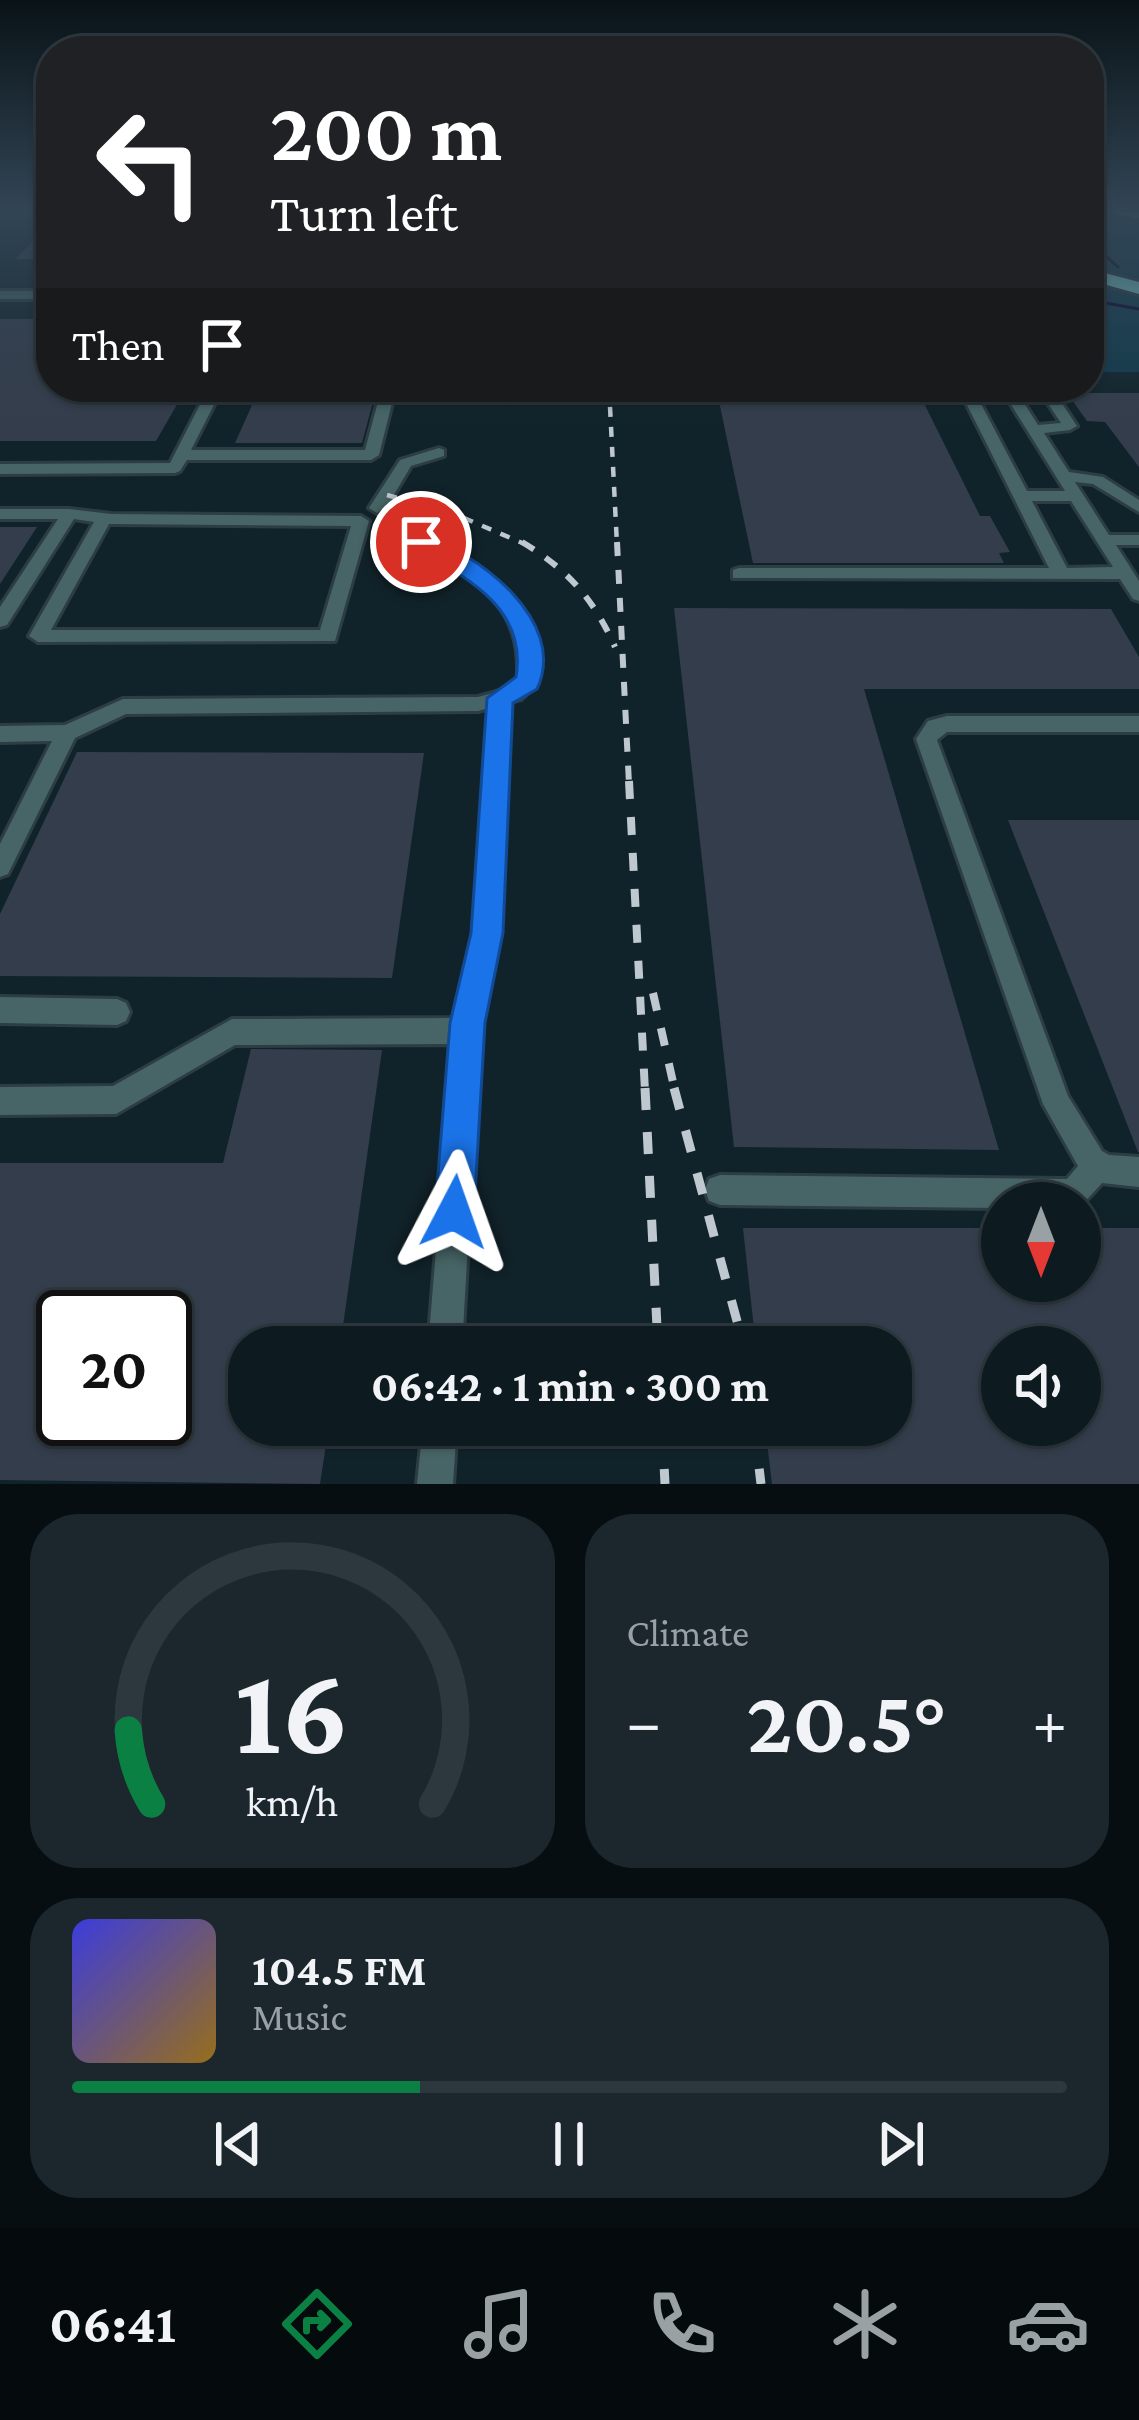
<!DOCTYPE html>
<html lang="en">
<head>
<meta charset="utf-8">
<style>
  body { margin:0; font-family:"Crimson Pro",serif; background:#1b272d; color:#f1f3f6; height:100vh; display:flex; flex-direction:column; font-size:45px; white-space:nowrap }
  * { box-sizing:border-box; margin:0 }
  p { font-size:39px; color:#9aa1a5 }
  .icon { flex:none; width:66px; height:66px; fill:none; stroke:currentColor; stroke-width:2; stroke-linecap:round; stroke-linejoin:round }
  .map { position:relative; height:1484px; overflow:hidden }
  .panel { display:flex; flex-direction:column; gap:30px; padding:30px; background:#070e12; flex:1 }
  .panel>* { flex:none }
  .guide { position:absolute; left:36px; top:36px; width:1068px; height:366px; border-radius:48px; box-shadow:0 3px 9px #0004,0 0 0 3px #2d383e; background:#202124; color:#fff; overflow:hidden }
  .needle { width:78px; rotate:180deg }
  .controls { position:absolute; left:981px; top:1182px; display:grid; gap:24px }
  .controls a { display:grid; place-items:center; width:120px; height:120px; border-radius:50%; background:#0d1a20; box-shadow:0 3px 9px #0004,0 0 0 3px #2d383e; font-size:60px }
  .speed { position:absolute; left:36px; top:1290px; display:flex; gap:24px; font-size:60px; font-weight:700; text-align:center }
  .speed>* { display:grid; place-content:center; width:156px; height:156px; border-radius:50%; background:#0d1a20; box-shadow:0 3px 9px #0004,0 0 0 3px #2d383e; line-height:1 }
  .speed .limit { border:6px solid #111; border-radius:18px; background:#fff; color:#111 }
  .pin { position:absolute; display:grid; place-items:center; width:102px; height:102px; color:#fff; margin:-51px; border:6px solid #fff; border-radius:50%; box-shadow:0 3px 12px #0007 }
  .me { position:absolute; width:132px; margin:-66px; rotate:4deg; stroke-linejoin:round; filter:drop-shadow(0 0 9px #0008) }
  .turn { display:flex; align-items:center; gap:42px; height:252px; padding:0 36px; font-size:54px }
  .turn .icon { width:156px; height:156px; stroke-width:2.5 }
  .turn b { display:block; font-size:84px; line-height:102px }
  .then { display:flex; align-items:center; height:114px; padding:0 36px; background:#0003; gap:24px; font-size:45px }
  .big { font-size:90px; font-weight:700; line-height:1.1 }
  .panel .widget { flex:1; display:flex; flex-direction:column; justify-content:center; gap:18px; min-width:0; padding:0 42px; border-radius:48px; background:#1b272d }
  .panel .dial { align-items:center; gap:0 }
  .dial svg { height:312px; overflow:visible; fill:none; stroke:#2d383e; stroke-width:7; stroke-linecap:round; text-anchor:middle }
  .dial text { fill:#f1f3f6; stroke:none }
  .song { display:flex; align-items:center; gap:36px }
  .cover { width:144px; height:144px; border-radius:18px; background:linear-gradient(135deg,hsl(240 70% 55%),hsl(40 70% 35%)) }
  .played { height:12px; border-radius:6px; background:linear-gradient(90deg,#0b8043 35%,#2d383e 35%) }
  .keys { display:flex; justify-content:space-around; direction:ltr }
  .heat { display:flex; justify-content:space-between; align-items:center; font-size:66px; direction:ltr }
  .panel .tiles { flex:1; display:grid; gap:30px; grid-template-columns:1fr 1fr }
  .widget:last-child { grid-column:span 2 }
  .trip { position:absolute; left:228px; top:1326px; width:684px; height:120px; border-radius:48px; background:#0d1a20; box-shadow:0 3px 9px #0004,0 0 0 3px #2d383e; font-weight:700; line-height:120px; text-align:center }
  .dock { display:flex; height:192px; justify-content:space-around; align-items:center; background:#050a0d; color:#9aa1a5 }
  .dock .icon { width:84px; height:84px }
  .dock .on { color:#0b8043 }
  .dock b { font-size:54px; color:#f1f3f6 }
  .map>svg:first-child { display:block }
  .green { fill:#113b4c }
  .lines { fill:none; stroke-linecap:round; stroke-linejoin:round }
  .stream { stroke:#0b0128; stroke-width:3 }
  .building { fill:#343d4b; fill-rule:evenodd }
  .minor-casing { stroke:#2c3d43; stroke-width:6 }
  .highway-casing { stroke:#2c3d43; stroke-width:6 }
  .minor { fill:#476566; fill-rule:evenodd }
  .highway { fill:#78c6c8; fill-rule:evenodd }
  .rail-far3 { stroke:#bec8ce; stroke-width:4.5; stroke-dasharray:10 10; stroke-linecap:butt }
  .rail-far2 { stroke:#bec8ce; stroke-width:6; stroke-dasharray:14 14; stroke-linecap:butt }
  .rail-far1 { stroke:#bec8ce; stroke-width:8; stroke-dasharray:18 18; stroke-linecap:butt }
  .rail { stroke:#bec8ce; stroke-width:9; stroke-dasharray:22 22; stroke-linecap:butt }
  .route { fill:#1a73e8; stroke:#114b97; stroke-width:3 }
</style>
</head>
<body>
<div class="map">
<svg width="1139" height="1484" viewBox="0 0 1139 1484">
  <rect width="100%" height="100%" fill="#11232a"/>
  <g class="green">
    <polygon points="1089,219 1139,221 1139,283 1089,270"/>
    <polygon points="1089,280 1139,295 1139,372 1089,372"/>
  </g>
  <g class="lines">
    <g class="stream">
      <polyline points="1089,241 1118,267"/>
      <polyline points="1089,300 1139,309"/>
    </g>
  </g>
  <g class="building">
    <polygon points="51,223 51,259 15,259"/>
    <polygon points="0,319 51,319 51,387 187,387 156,441 0,441"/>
    <polygon points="260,387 377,387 362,443 235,443"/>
    <polygon points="716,387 916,387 980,516 990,516 1010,552 999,553 1004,563 753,563"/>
    <polygon points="1067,393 1139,393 1139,467 1105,422 1087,421"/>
    <polygon points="0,527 37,527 0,584"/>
    <polygon points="674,608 1111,609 1139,657 1139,689 864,689 999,1150 734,1147"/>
    <polygon points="77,752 424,753 392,978 0,976 0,914"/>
    <polygon points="1008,820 1139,820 1139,1152 1138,1152"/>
    <path d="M 251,1049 L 382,1050 L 340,1347 L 249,1347 L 249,1425 L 329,1425 L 320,1484 L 0,1480 L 0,1163 L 223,1163 ZM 63,1317 L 165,1317 L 165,1419 L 63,1419 Z"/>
    <path d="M 743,1228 L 1002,1228 L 1002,1281 L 1080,1281 L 1080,1228 L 1139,1228 L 1139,1484 L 772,1484 L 765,1425 L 891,1425 L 891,1347 L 756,1347 ZM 1002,1347 L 1080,1347 L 1080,1425 L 1002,1425 Z"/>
  </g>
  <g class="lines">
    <g class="minor-casing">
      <g id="minor">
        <rect x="0" y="291" width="51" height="8"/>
        <polygon points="209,387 223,387 191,450 365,450 382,387 396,387 379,455 371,460 187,460 180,471 175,473 0,474 0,464 170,463"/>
        <path d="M 958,387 L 972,387 L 1027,491 L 1065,491 L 1000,387 L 1014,387 L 1038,425 L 1061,423 L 1037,387 L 1051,387 L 1077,426 L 1070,430 L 1044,433 L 1069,472 L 1103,477 L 1139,500 L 1139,512 L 1093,484 L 1075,482 L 1109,535 L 1139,535 L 1139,545 L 1116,545 L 1139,581 L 1139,601 L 1133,599 L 1120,579 L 733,578 L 733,570 L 739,568 L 1049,568 ZM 1032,501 L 1071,501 L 1113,567 L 1067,568 Z"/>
        <path d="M 439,448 L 444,450 L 444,456 L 411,466 L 392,498 L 401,505 L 407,525 C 477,569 540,587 538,683 L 521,699 L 510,702 L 499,933 L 481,1023 L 462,1347 L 428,1347 L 453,1044 L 235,1045 L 116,1114 L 0,1115 L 0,1087 L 113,1086 L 232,1019 L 456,1018 L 475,933 L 489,708 L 478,711 L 126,714 L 75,738 L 8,874 L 0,877 L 0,844 L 52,741 L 0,742 L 0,726 L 65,725 L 123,699 L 478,697 L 507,689 L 518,680 C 521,608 485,586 428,553 C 404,538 393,535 386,507 L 377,513 L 369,508 L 400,460 Z"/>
        <path d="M 0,509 L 69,509 L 111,514 L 361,516 L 369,521 L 335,641 L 38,642 L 29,636 L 94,522 L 74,519 L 7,625 L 0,627 L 0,607 L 58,519 L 0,519 ZM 109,524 L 111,524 L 351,526 L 320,630 L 51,630 Z"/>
        <polygon points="947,716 1139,716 1139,732 947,732 937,740 1068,1096 1102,1151 1109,1155 1139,1157 1139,1187 1102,1183 1080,1207 1080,1203 1002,1203 1002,1208 720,1205 709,1201 705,1190 709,1179 720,1175 1067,1179 1078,1166 1043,1104 916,739 928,721"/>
        <polygon points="0,997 117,999 126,1003 130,1012 126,1021 117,1025 0,1023"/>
        <polygon points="423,1425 457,1425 453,1484 417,1484"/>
      </g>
    </g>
    <g class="highway-casing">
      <g id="highway">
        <polygon points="1109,212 1139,212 1139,218"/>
        <polygon points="1089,269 1139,282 1139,294 1089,280"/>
      </g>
    </g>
    <use href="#minor" class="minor"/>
    <use href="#highway" class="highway"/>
    <g class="rail-far3">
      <polyline points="609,387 617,545"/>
      <polyline points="387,495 457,515 527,545"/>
    </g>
    <g class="rail-far2">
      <path d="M 522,542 C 567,569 594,599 615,647"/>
      <polyline points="617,542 629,784"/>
    </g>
    <g class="rail-far1">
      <polyline points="629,781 645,1091"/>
      <polyline points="653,993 675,1091"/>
    </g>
    <g class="rail">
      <polyline points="645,1088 658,1347"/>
      <polyline points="674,1088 744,1347"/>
      <polyline points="662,1425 665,1484"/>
      <polyline points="754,1425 761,1484"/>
    </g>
  </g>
  <linearGradient id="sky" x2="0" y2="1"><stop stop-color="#091317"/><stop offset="0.5" stop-color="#324555"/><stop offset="1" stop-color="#324555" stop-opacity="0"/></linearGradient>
  <rect width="1139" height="420" fill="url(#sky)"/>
  <path class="route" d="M 421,535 C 477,552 569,621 537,689 L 513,703 L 503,933 L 485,1023 L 474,1212 L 469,1226 L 454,1232 L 440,1226 L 435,1212 L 450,1023 L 471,933 L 487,698 L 516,677 C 528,607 464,576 413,547 L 410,542 Z"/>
</svg>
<div class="controls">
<a><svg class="needle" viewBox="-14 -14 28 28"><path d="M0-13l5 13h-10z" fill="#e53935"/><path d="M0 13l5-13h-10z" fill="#9aa1a5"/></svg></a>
<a><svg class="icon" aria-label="sound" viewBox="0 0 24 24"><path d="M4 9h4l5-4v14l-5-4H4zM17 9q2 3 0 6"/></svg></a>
</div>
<div class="speed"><div class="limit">20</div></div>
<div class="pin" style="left:421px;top:542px;background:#d93025"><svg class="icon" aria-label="arrive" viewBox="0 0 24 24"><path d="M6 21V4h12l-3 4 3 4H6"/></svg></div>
<svg class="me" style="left:454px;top:1212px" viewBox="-20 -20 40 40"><path d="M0-17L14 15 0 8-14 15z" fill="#1a73e8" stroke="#fff" stroke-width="4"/></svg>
<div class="trip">06:42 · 1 min · 300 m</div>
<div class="guide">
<div class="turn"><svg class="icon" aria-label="left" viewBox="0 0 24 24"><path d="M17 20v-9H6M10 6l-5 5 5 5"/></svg><div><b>200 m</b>Turn left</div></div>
<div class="then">Then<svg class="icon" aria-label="arrive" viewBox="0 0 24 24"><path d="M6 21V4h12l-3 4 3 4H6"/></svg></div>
</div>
</div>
<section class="panel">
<div class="tiles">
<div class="widget dial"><svg viewBox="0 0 100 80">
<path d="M14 69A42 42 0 1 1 86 69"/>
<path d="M14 69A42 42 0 0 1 8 50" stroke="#0b8043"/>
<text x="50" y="56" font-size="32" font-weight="700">16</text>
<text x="50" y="72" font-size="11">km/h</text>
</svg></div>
<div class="widget"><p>Climate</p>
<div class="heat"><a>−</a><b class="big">20.5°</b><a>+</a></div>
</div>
<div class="widget">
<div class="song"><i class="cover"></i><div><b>104.5 FM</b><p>Music</p></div></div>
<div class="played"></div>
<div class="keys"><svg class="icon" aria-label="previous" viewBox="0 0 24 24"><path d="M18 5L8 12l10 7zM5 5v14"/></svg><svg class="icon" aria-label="pause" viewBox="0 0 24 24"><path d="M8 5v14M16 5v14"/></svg><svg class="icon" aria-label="next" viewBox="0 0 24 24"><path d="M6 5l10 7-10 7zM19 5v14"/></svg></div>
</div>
</div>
</section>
<nav class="dock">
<b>06:41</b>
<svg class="icon on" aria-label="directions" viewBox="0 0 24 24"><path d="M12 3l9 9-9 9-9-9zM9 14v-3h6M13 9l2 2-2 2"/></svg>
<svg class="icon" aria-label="music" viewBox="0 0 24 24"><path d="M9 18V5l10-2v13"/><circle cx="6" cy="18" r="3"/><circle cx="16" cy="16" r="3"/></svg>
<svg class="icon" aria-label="phone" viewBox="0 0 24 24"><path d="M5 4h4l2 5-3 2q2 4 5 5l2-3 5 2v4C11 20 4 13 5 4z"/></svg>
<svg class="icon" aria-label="climate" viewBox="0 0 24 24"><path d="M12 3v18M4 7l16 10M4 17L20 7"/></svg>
<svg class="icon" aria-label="car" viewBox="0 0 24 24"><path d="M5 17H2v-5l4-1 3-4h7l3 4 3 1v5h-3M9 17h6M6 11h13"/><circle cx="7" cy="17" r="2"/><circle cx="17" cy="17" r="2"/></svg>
</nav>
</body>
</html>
